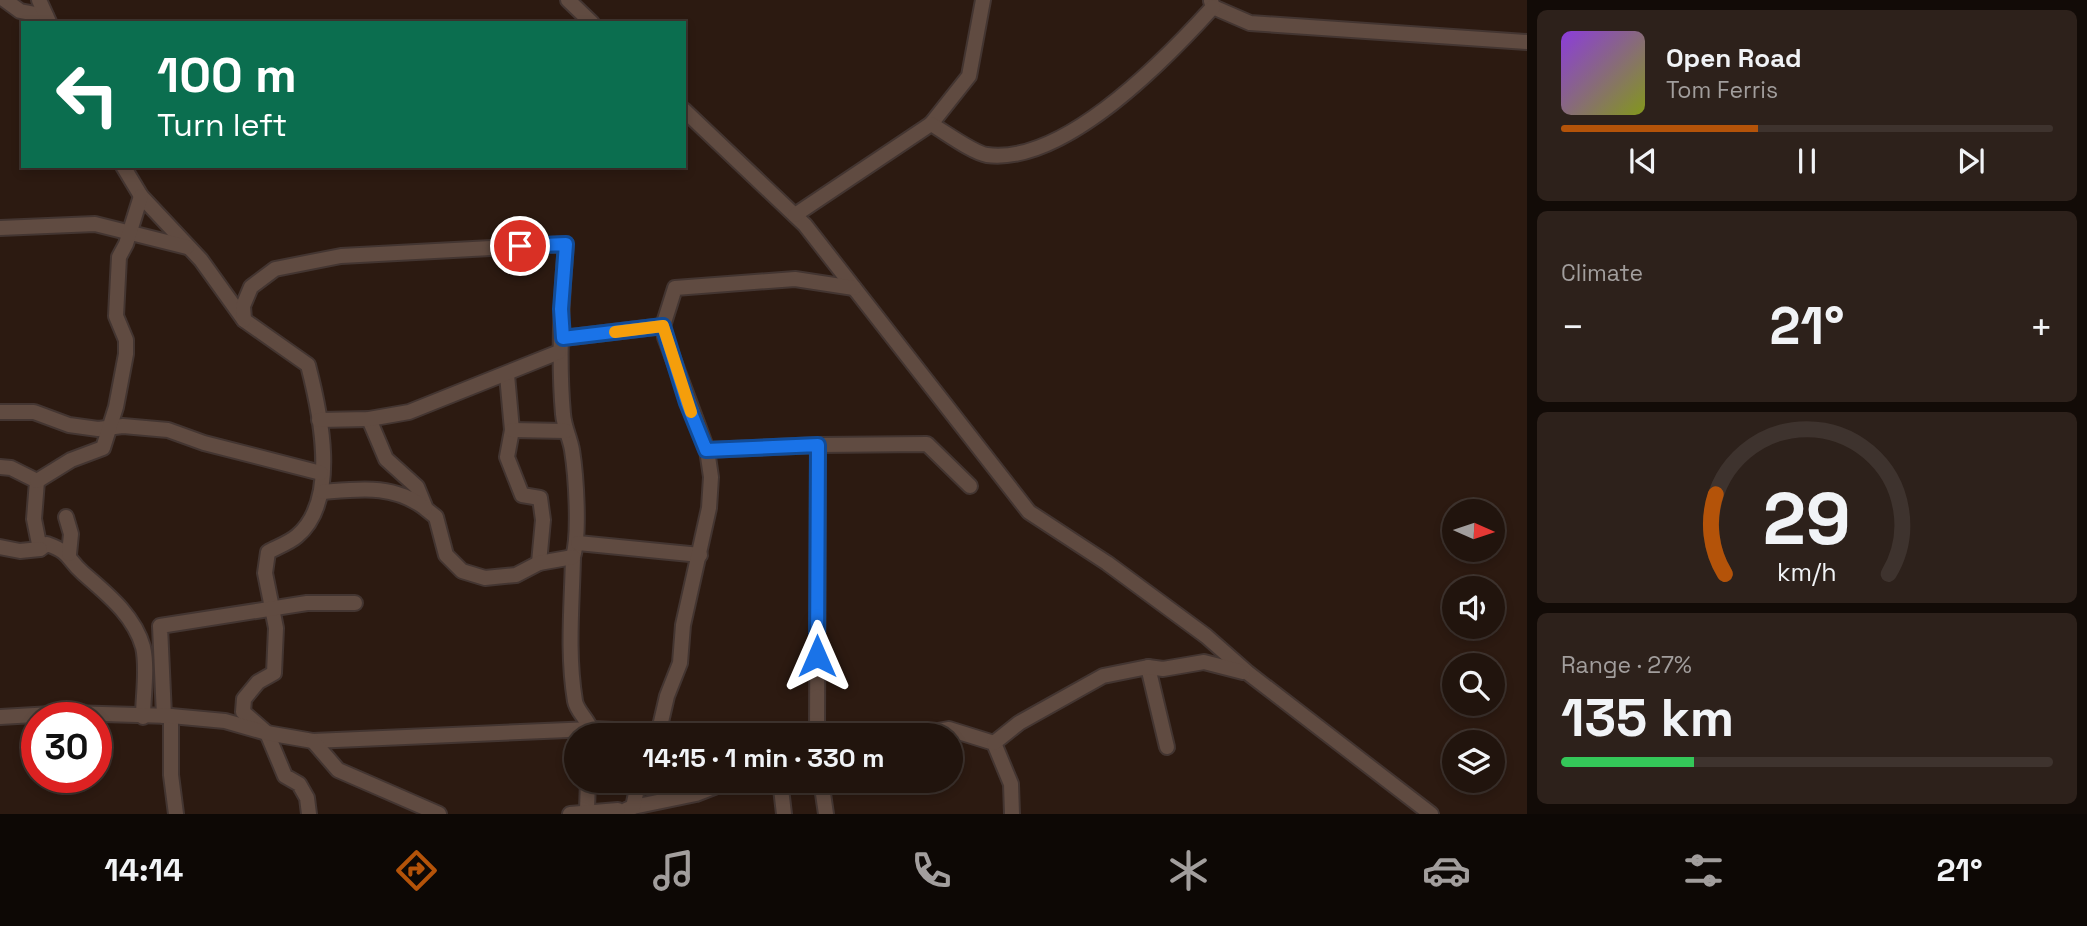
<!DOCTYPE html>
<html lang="en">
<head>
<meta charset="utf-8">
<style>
  body { margin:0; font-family:"Space Grotesk",sans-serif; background:#2d211b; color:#f1f3f6; height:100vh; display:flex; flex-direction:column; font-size:26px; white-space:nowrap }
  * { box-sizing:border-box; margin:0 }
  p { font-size:23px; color:#a29e9d }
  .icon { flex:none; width:38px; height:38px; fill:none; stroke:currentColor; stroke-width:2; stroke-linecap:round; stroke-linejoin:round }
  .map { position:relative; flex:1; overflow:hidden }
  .panel { display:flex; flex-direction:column; gap:10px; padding:10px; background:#120b07; width:560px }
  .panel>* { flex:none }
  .hud { position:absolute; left:21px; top:21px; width:665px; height:147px; border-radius:0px; box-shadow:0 4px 10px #0003,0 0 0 2px #3e332e; background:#0b6e4f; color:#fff; overflow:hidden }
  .needle { width:46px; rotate:93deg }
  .tools { position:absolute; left:1442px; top:499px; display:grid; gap:14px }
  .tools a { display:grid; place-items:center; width:63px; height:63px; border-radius:50%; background:#21140d; box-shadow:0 4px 10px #0003,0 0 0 2px #3e332e; font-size:35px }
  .speed { position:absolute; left:21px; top:702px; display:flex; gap:14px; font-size:35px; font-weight:700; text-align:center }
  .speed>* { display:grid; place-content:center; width:91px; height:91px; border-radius:50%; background:#21140d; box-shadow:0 4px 10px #0003,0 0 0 2px #3e332e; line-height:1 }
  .speed .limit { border:10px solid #d22; background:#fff; color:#111 }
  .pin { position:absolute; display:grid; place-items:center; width:60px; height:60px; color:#fff; margin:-30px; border:4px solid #fff; border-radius:50%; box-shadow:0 2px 7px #0007 }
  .me { position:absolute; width:77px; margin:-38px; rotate:0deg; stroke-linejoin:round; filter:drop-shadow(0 0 5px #0008) }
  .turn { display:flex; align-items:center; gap:24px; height:147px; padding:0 21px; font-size:32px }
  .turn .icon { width:91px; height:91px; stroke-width:2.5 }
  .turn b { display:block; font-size:49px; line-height:60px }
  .big { font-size:52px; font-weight:700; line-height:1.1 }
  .panel .tile { flex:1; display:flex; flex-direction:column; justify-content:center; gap:10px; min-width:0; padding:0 24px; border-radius:10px; background:#2d211b }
  .panel .dial { align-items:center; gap:0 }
  .dial svg { height:182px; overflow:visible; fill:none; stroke:#3e332e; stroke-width:7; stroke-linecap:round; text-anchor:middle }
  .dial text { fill:#f1f3f6; stroke:none }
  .song { display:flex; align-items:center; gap:21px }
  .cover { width:84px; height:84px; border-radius:10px; background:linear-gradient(135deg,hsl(270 70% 55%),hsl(70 70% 35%)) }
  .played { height:7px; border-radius:4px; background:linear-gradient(90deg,#b45309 40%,#3e332e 40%) }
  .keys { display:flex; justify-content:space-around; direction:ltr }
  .heat { display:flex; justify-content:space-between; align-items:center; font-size:38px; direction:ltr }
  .charge { height:10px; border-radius:5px; background:linear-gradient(90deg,#34c759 27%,#3e332e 0) }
  .trip { position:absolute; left:564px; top:723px; width:399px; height:70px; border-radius:35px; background:#21140d; box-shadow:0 4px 10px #0003,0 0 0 2px #3e332e; font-weight:700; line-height:70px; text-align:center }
  .tab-bar { display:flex; height:112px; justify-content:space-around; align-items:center; background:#0d0805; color:#a29e9d }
  .tab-bar .icon { width:49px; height:49px }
  .tab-bar .active { color:#b45309 }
  .tab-bar b { font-size:32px; color:#f1f3f6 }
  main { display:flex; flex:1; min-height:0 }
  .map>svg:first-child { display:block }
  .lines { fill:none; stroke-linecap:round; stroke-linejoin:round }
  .street-casing { stroke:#433531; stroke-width:18 }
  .street { stroke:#604b41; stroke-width:14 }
  .route-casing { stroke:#114b97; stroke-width:18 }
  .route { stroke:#1a73e8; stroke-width:12 }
  .slow { stroke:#f59e0b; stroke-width:12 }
</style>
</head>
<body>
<main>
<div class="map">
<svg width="1527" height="814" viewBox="0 0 1527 814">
  <rect width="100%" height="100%" fill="#2c1a11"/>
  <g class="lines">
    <g class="street-casing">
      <g id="street">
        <polyline points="5,0 20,11 46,16"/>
        <polyline points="39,0 49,22"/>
        <polyline points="568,0 592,23"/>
        <polyline points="1211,1 1213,7 1250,23 1527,42"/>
        <polyline points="684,110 805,225 1029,512 1107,563 1206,636 1248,673 1431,814"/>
        <polyline points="931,124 969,76 983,0"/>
        <path d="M 123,166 L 141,196 L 201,260 L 244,320 L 308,365 C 320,411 340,500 297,536 C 289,543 277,547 268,552 L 265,573 L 276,628 L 274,673 L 258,682 L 244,699 L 243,712 L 267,733 L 285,776 L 299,784 L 307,798 L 309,814"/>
        <path d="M 795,215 L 931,124 C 945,132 973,153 987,155 C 1064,165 1165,60 1213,7"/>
        <polyline points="0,228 95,224 187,247"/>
        <path d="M 244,320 L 243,306 L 251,287 L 275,269 L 341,256 L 566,244 C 561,301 558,357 563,414 C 564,427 570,438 572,450 C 576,475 580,534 573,557 C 572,605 567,653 575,701 C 577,713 592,722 591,735"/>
        <polyline points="563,338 663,326"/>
        <polyline points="507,375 512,430 507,457 522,495 540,498 543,520 539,563"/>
        <polyline points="0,412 34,412 69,425 98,429 123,426 168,430 204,443 321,473"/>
        <polyline points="369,419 386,459 417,487 426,509 436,517 446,555 462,571 485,578 516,575 539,563 573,557"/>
        <polyline points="319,420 369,419 409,412 559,352"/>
        <polyline points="512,430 566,431"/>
        <polyline points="707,450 818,445 927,444 970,486"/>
        <path d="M 0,467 L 11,468 L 37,481 L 34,519 L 40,549 L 47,544 C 72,553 66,558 83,573 C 107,594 134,615 143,647 C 148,668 143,696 143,717"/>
        <polyline points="37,481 71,460 103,448 116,407 126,354 126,340 116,316 119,257 126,244 141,196"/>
        <path d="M 322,492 C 360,489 393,484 425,508"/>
        <polyline points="66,517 71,534 69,554"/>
        <polyline points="578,543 700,555"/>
        <polyline points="0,547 20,551 40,549"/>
        <polyline points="1148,667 1167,747"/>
        <polyline points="164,716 160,626 307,603 355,603"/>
        <polyline points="171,716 171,775 176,814"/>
        <polyline points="0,717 69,713 171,716 225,721 267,733 313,741 592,729 660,732"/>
        <polyline points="658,735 667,696 680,663 683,625 709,508 711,477 707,450 665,337 663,326 675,288 795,279 854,288"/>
        <polyline points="817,735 818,445"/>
        <polyline points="914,735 949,729 994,743 1011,784 1012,814"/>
        <polyline points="313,741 338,770 439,814"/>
        <polyline points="994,743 1019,723 1103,676 1148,667 1163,669 1204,662 1243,672"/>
        <polyline points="780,780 784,814"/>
        <polyline points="821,780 826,814"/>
        <polyline points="633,807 696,794 732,780"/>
        <polyline points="587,810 588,780"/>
        <polyline points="626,810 633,807 639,780"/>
        <polyline points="570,814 618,810"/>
      </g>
    </g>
    <use href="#street" class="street"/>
  </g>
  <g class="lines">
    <g class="route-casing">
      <polyline id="route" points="520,246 566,244 561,309 563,338 663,326 687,403 706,450 818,445 817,656"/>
    </g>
    <use href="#route" class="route"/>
    <polyline class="slow" points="615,332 663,326 691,412"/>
  </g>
</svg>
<div class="tools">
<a><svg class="needle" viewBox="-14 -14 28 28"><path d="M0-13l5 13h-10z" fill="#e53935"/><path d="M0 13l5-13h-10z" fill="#a29e9d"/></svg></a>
<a><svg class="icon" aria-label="sound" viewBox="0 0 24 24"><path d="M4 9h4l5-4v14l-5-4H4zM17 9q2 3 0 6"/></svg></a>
<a><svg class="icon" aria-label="search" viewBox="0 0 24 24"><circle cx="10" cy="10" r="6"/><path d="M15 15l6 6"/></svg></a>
<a><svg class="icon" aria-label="layers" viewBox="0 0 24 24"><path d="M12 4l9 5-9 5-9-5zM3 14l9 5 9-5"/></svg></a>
</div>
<div class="speed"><div class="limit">30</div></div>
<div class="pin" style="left:520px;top:246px;background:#d93025"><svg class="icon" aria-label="arrive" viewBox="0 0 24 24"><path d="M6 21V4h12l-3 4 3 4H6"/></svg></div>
<svg class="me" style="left:817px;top:656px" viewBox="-20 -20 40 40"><path d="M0-17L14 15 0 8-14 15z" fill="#1a73e8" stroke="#fff" stroke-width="4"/></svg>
<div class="trip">14:15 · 1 min · 330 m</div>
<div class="hud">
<div class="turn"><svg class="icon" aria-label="left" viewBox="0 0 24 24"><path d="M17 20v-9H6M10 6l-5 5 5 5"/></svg><div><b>100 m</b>Turn left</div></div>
</div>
</div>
<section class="panel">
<div class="tile">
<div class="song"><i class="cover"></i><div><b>Open Road</b><p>Tom Ferris</p></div></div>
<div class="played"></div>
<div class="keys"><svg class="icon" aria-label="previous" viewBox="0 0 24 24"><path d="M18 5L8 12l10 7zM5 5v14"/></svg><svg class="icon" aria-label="pause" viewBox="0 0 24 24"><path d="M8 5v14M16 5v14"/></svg><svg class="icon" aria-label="next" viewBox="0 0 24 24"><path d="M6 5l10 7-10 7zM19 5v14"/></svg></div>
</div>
<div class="tile"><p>Climate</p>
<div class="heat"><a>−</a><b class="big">21°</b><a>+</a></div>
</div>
<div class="tile dial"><svg viewBox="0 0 100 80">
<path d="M14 69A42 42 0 1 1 86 69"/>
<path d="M14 69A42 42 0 0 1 10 34" stroke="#b45309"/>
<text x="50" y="56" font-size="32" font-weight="700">29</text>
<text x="50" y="72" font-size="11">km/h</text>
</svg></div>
<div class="tile"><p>Range · 27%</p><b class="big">135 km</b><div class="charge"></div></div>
</section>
</main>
<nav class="tab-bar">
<b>14:14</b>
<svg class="icon active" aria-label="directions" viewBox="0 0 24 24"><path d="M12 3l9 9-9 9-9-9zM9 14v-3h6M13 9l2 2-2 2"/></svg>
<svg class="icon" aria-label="music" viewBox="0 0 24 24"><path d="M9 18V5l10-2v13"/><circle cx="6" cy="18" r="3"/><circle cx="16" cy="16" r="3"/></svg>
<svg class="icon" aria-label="phone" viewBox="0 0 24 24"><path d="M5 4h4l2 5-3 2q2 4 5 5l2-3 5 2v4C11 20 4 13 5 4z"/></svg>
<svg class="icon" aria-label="climate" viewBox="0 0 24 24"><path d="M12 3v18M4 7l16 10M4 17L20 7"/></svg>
<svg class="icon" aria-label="car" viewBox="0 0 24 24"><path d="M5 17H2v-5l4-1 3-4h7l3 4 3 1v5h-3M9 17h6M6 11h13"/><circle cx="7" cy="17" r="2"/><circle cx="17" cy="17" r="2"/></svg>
<svg class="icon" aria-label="filters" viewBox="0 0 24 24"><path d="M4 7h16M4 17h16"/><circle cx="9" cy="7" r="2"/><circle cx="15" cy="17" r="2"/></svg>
<b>21°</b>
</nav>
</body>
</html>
